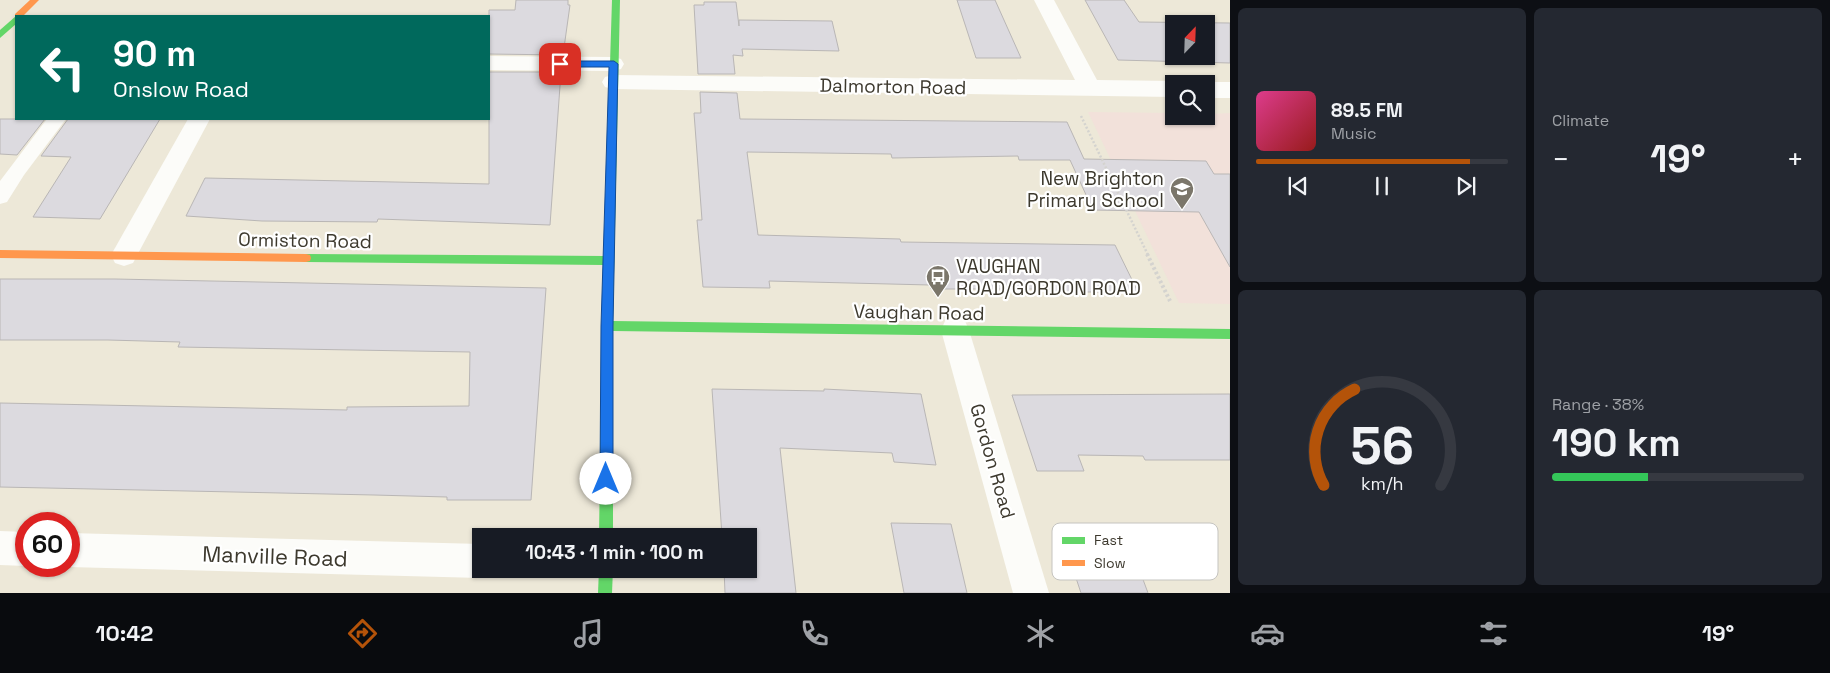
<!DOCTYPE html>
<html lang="en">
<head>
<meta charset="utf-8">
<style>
  body { margin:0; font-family:"Space Grotesk",sans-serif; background:#242831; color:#f1f3f6; height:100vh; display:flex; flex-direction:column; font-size:19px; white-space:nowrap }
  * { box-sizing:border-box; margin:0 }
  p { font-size:16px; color:#9ea1a6 }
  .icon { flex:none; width:28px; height:28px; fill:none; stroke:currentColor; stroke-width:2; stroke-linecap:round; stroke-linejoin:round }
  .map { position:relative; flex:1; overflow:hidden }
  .details { display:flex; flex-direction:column; gap:8px; padding:8px; background:#0d0f14; width:600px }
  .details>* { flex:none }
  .guide { position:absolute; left:15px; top:15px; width:475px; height:105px; border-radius:0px; box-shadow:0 1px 4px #0004; background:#00695c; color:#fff; overflow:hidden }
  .needle { width:32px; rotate:23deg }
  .fabs { position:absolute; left:1165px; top:15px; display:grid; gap:10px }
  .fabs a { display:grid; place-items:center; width:50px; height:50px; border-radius:0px; background:#171b24; box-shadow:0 1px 4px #0004; font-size:25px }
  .speed { position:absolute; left:15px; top:512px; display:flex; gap:10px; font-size:25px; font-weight:700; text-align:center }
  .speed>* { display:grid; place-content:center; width:65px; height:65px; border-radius:50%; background:#171b24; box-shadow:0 1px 4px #0004; line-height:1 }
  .speed .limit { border:8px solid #d22; background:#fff; color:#111 }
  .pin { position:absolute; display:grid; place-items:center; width:42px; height:42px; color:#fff; margin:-21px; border-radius:10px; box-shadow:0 2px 8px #0006 }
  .me { position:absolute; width:55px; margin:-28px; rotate:0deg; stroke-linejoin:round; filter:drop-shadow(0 0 4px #0008) }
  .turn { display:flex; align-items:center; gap:18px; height:105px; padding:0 15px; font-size:22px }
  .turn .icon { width:65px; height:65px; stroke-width:2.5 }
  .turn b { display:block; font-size:35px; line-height:42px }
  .big { font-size:38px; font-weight:800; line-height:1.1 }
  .details .card { flex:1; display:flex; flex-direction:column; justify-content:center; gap:8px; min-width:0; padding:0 18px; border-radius:8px; background:#242831 }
  .details .dial { align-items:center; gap:0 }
  .dial svg { height:130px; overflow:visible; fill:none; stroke:#363941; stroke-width:7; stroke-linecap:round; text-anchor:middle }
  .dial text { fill:#f1f3f6; stroke:none }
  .song { display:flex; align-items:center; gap:15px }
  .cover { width:60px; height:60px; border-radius:8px; background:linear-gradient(135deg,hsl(330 70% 55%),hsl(0 70% 35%)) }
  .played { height:5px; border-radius:2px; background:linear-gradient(90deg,#b45309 85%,#363941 85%) }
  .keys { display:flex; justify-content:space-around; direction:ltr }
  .heat { display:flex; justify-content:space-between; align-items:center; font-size:28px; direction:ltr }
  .charge { height:8px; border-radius:4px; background:linear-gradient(90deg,#34c759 38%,#363941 0) }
  .details .tiles { flex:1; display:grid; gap:8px; grid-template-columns:repeat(2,1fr) }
  .trip { position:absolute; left:472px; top:528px; width:285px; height:50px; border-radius:0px; background:#171b24; box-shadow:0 1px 4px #0004; font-weight:800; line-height:50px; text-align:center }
  .tab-bar { display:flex; height:80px; justify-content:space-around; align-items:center; background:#090b0e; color:#9ea1a6 }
  .tab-bar .icon { width:35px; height:35px }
  .tab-bar .active { color:#b45309 }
  .tab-bar b { font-size:22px; color:#f1f3f6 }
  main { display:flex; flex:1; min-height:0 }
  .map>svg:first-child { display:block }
  .education { fill:#f2e1da }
  .building { fill:#dcdadf; stroke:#b9b6b5; fill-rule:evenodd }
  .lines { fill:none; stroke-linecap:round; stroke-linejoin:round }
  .path-far1 { stroke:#d4d3cf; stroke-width:2.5; stroke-dasharray:2 2; stroke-linecap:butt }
  .path { stroke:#d4d3cf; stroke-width:4; stroke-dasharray:2.5 2.5; stroke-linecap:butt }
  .lane { fill:#fcfcf9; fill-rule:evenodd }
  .street { fill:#fcfcf9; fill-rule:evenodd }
  .fast { fill:#63d668; fill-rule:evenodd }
  .slow { fill:#ff974d; fill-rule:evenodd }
  .route { fill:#1a73e8; stroke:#114b97 }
  .labels { text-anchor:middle; stroke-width:4.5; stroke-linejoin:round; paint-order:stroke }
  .street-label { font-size:19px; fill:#3d392e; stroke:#fff }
  .poi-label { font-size:19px; fill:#3d392e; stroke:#fff; text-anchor:end }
  .near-street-label { font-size:22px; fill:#3d392e; stroke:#fff }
  .key { fill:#fff; stroke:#c5c4c0; stroke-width:1 }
  .key-label { font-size:14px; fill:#3d392e }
</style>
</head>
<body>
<main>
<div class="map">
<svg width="1230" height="593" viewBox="0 0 1230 593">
  <rect width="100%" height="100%" fill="#ede8d8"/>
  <polygon class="education" points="1088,112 1174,113 1174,116 1230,113 1230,304 1179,303"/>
  <g class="building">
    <polygon points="516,0 568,0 568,5 570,5 563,55 489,54 489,10 515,10"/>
    <polygon points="957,0 995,0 1021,58 976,58"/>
    <path d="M 1085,0 L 1124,0 L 1139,22 L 1230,23 L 1230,63 L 1118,60 ZM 1174,24 L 1206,24 L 1206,56 L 1174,56 Z"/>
    <polygon points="704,2 736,2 739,26 739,20 832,21 839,51 742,49 743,56 733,55 735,74 698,74 694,5 704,5"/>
    <polygon points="489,72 561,72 550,225 378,219 377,222 262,221 186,216 205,178 489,184"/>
    <polygon points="700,92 737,93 740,119 1067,122 1084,159 1206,161 1214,174 1230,174 1230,267 1199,212 1093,210 1070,160 1019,160 1018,156 892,158 891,154 747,152 758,235 900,239 901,242 1115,245 1138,292 1053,292 1051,289 931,289 930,285 769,281 770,288 703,287 697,220 702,220 694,113 701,113"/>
    <polygon points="0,119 45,119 17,155 0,154"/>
    <polygon points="68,119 160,119 100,219 33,217 71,157 41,156"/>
    <polygon points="0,279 115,279 546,288 531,500 447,500 447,497 374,495 0,487 0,403 347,410 347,407 469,406 470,352 178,347 180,342 108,340 0,340"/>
    <polygon points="712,389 824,391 824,389 921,394 936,465 894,462 892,453 780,448 796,593 725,593 724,569 749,569 749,536 722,536"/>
    <polygon points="1230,394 1230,460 1145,460 1143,456 1078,455 1084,471 1037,471 1012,395"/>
    <polygon points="891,523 951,524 967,593 904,593"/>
    <polygon points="1062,536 1127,536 1148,593 1081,593"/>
  </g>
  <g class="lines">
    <polyline class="path-far1" points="1081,116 1148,255"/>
    <polyline class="path" points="1147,254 1170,301"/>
    <polygon class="lane" points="47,119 66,119 24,175 7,202 0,204 0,181"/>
    <g class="street">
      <polygon points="1034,0 1054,0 1097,80 1174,81 1182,84 1174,84 1174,97 613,89 605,87 602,82 605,77 613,75 1075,80"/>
      <polygon points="489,56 613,57 621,59 624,64 621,69 613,71 489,70"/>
      <polygon points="1206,82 1230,82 1230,98 1206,98 1206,84 1201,84"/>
      <polygon points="188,119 210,119 133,263 124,266 115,263 111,255"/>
      <polygon points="955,318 965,321 969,330 1049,593 1013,593 941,330 945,321"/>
      <polygon points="0,531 26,532 26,566 0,565"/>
      <polygon points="69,533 481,544 481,569 495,569 493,573 481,578 69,567 67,566"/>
    </g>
    <g class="fast">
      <polygon points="612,0 620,0 613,321 1230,329 1230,339 613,331 613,536 599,536 603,265 306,262 302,261 301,258 302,255 306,254 604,256"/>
      <polygon points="16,16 16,24 0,38 0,30"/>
      <polygon points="599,569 613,569 612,593 598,593"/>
    </g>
    <g class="slow">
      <polygon points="30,0 39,0 23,16 15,18 15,14"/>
      <polygon points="0,250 306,254 310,255 311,258 310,261 306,262 0,258"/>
    </g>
  </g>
  <polygon class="route" points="614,61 618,64 613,326 613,479 611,484 606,485 602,484 600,479 601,326 609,67 560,67 556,64 560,61"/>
  <defs>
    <g id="school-pin" transform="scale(1.25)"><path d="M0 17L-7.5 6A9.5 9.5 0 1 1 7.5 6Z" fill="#7b766a" stroke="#fff"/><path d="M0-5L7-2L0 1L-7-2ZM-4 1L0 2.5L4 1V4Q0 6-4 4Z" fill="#fff"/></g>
    <g id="bus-pin" transform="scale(1.25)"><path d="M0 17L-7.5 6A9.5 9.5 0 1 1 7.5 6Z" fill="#7b766a" stroke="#fff"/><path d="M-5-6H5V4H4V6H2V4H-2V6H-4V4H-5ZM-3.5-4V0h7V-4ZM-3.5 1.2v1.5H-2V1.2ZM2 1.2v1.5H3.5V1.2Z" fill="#fff"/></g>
  </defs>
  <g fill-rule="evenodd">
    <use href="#school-pin" x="1182" y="189"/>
    <use href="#bus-pin" x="938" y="277"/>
  </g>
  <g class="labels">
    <g class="street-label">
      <text transform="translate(893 86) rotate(1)" y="7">Dalmorton Road</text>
      <text transform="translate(305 240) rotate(1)" y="7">Ormiston Road</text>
      <text transform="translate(919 312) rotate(1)" y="7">Vaughan Road</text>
      <text transform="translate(993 461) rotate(74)" y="7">Gordon Road</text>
    </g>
    <g class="poi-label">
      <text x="1164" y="185">New Brighton<tspan x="1164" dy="22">Primary School</tspan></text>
      <text x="956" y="273" text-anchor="start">VAUGHAN<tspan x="956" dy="22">ROAD/GORDON ROAD</tspan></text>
    </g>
    <g class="near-street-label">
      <text transform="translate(275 556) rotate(2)" y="8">Manville Road</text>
    </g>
  </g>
  <rect x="1052" y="523" width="166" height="57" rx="8" class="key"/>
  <rect x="1062" y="537" width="23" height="7" fill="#63d668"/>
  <rect x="1062" y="560" width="23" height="6" fill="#ff974d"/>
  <g class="key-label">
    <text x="1094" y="545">Fast</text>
    <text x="1094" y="568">Slow</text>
  </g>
</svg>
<div class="fabs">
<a><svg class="needle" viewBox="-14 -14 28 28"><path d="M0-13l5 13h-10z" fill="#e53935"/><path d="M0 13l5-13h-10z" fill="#9ea1a6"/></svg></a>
<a><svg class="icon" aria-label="search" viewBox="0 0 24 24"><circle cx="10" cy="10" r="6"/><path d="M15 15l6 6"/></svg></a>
</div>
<div class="speed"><div class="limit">60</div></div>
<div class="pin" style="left:560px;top:64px;background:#d93025"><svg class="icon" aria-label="arrive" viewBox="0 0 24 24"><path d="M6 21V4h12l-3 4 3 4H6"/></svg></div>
<svg class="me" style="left:606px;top:479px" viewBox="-20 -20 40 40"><circle r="19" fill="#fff"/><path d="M0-13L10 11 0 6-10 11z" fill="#1a73e8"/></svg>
<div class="trip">10:43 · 1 min · 100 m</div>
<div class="guide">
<div class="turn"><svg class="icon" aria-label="left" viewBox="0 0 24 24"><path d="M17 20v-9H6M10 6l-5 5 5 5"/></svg><div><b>90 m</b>Onslow Road</div></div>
</div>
</div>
<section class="details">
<div class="tiles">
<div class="card">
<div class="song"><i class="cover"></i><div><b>89.5 FM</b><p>Music</p></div></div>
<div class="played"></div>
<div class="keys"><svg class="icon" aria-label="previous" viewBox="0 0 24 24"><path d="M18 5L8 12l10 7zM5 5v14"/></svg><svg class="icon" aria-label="pause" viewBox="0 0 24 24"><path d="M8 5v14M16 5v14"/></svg><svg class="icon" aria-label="next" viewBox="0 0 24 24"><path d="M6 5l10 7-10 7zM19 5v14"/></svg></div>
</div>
<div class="card"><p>Climate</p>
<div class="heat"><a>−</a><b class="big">19°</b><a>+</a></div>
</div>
<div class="card dial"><svg viewBox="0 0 100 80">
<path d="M14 69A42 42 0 1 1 86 69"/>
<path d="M14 69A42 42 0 0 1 33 10" stroke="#b45309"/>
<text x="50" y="56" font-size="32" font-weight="700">56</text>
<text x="50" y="72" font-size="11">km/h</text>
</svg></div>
<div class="card"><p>Range · 38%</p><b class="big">190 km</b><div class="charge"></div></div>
</div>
</section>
</main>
<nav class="tab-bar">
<b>10:42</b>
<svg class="icon active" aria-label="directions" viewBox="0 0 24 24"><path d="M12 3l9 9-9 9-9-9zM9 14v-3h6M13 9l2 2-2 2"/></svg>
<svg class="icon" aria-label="music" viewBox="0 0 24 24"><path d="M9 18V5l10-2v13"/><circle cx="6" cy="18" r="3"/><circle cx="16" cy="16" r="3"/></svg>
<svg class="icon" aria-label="phone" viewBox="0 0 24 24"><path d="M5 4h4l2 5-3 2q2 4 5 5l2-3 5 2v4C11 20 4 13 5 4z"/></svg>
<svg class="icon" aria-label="climate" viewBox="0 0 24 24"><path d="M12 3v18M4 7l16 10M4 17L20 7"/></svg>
<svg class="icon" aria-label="car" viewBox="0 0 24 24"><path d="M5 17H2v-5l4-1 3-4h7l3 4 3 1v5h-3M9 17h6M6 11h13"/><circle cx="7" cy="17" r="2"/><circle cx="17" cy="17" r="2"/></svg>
<svg class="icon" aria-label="filters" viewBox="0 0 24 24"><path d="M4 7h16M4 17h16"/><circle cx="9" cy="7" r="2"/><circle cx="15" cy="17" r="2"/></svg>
<b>19°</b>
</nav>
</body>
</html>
